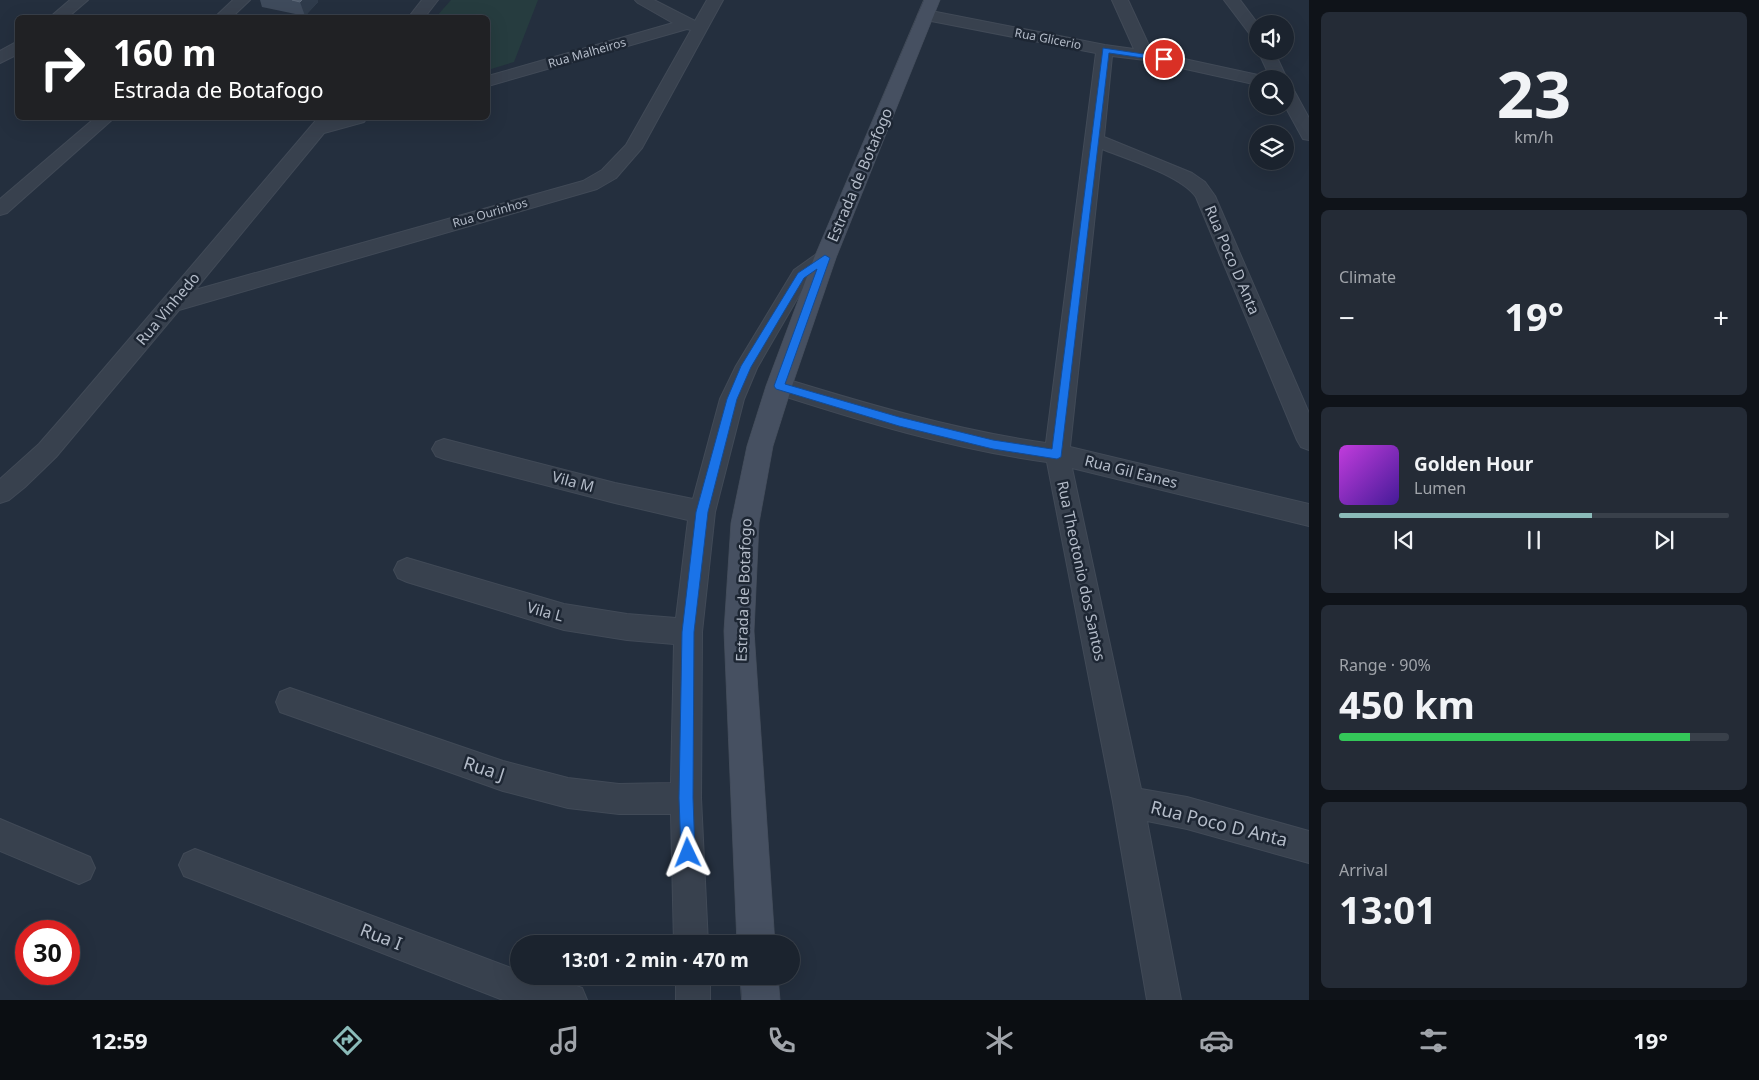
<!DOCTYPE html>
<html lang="en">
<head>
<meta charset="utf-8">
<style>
  body { margin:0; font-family:"Noto Sans",sans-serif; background:#242b36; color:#f1f3f6; height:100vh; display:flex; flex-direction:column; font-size:19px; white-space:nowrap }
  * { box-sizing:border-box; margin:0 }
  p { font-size:16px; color:#a0a4aa }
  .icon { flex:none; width:28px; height:28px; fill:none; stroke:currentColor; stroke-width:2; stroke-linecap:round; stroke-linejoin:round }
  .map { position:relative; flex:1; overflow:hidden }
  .details { display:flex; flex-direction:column; gap:12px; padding:12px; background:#0f1319; width:450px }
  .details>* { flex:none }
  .banner { position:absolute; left:15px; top:15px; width:475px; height:105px; border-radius:8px; box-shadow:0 5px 20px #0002,0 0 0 1px #39404a; background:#202124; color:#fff; overflow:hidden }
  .tools { position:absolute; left:1249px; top:15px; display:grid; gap:10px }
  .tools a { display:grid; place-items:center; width:45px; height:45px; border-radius:50%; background:#1b232e; box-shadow:0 5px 20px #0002,0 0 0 1px #39404a; font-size:25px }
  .speed { position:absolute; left:15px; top:920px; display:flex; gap:10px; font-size:25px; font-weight:700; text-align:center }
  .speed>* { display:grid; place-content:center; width:65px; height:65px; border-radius:50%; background:#1b232e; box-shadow:0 5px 20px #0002,0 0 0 1px #39404a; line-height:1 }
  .speed .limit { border:8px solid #d22; background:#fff; color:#111 }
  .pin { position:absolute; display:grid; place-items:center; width:42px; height:42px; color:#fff; margin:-21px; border:2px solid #fff; border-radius:50%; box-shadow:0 1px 5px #0007 }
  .me { position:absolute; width:55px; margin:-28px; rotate:358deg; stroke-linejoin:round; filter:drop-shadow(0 0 4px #0008) }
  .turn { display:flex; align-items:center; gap:18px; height:105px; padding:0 15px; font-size:22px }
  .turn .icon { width:65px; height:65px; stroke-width:2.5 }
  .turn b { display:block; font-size:35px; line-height:42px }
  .big { font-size:38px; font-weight:700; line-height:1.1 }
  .details .tile { flex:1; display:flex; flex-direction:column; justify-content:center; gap:8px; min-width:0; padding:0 18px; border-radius:8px; background:#242b36 }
  .details .dial { align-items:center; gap:0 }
  .dial b { font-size:65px; line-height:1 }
  .song { display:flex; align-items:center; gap:15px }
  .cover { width:60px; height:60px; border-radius:8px; background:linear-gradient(135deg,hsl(290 70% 55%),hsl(260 70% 35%)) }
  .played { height:5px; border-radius:2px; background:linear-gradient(90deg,#8bbbb9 65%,#39404a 65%) }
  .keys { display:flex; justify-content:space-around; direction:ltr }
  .heat { display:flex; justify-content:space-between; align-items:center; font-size:28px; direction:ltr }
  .charge { height:8px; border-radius:4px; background:linear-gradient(90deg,#34c759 90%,#39404a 0) }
  .trip { position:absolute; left:510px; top:935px; width:290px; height:50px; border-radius:25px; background:#1b232e; box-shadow:0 5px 20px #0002,0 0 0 1px #39404a; font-weight:700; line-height:50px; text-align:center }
  .tab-bar { display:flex; height:80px; justify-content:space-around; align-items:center; background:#0b0e12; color:#a0a4aa }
  .tab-bar .icon { width:35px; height:35px }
  .tab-bar .selected { color:#8bbbb9 }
  .tab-bar b { font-size:22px; color:#f1f3f6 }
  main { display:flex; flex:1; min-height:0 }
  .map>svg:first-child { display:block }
  .green { fill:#263c3f }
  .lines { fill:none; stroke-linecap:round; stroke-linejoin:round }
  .street-casing { stroke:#414a57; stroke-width:2 }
  .secondary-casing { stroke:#414a57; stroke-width:1 }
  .street { fill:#38414e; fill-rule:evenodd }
  .secondary { fill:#465061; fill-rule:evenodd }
  .wall { fill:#3f4b5c }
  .shaded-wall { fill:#2f3b4b }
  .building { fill:#4b5868; stroke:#5c6777 }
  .route { fill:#1a73e8; stroke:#114b97 }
  .labels { text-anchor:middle; stroke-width:5; stroke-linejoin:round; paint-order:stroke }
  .far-street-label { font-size:12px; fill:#b4bcc9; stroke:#1d2633 }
  .street-label { font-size:15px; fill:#b4bcc9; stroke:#1d2633 }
  .near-street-label { font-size:18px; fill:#b4bcc9; stroke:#1d2633 }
</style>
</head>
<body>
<main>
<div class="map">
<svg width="1309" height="1000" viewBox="0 0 1309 1000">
  <rect width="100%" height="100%" fill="#242f3e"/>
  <polygon class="green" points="451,0 538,0 514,62 488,70 488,18 436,17"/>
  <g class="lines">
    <g class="street-casing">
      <g id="street">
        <polygon points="70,0 88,0 67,18 49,18"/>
        <polygon points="233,0 250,0 231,18 214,18"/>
        <polygon points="422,0 438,0 424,18 408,18"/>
        <polygon points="635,0 654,0 695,21 707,0 723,0 642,148 616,178 597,189 179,310 56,457 25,487 9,500 0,503 0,479 39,444 67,412 318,118 367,118 364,122 324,133 195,290 583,181 602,170 626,145 691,30 687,29 488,86 488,76 673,23 638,3"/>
        <path d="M 1112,0 L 1128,0 L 1152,52 L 1258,75 L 1266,79 L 1258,79 L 1258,85 L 1145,60 L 1112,56 L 1104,137 L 1192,173 L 1205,182 L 1215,196 L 1309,413 L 1309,450 L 1301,447 L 1297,440 L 1196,197 C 1182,176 1127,159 1102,149 L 1070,447 L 1309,504 L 1309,526 L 1072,468 L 1141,789 L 1187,797 L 1309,831 L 1309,863 L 1187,829 L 1147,821 L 1181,1000 L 1147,1000 L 1113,802 L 1047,462 C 952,449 861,421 771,392 L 768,386 L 771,380 L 779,377 C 867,404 955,430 1046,443 L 1096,53 L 926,20 L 921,18 L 918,15 L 921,12 L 926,10 L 1105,45 L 1134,49 Z"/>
        <polygon points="1224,0 1240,0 1258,24 1258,39 1252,37"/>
        <polygon points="18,41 18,54 0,63 0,51"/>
        <polygon points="1258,51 1274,51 1287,79 1285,82 1285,79 1271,79"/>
        <polygon points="1285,84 1291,85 1309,118 1309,140 1303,139 1285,106"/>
        <polygon points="95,118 114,118 7,213 0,215 0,199"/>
        <polygon points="825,251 832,253 835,258 832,263 808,280 757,368 744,399 715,512 702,632 701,798 708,944 674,944 671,814 619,814 568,808 503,791 280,712 276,702 280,692 290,688 503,761 568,778 619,784 671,783 674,644 627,640 564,630 407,582 398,578 394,570 398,562 407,558 564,604 627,614 676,618 688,520 615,503 444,459 436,456 432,449 436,442 444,439 615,483 693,499 720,399 736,366 794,270 818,253"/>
        <polygon points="0,819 90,857 95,868 90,879 79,884 0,851"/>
        <path d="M 195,849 L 519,971 L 519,976 C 541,976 561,979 582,988 L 587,1000 L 503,1000 L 184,876 L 179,865 L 184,854 Z"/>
        <rect x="676" y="976" width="34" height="24"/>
      </g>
    </g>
    <g class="secondary-casing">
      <g id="secondary">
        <polygon points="924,0 940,0 836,258 792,386 773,446 759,523 754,631 775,944 737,944 724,631 731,523 747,446 766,386 814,258"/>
        <polygon points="740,976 778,976 780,1000 742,1000"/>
      </g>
    </g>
    <use href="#street" class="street"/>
    <use href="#secondary" class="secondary"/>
  </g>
  <polygon class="wall" points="260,0 318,0 318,2 305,16 262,7"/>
  <polygon class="shaded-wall" points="302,0 318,0 318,2 305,16 300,2"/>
  <polygon class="building" points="292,0 302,0 300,2"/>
  <polygon class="route" points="1103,48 1164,57 1168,59 1164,61 1109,53 1061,457 1057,459 993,449 899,426 776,389 774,386 817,269 804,278 751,367 737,399 708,512 694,632 693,798 695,853 693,858 688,860 683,858 681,853 679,798 682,632 696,512 727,399 741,366 798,273 825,255 830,258 785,384 899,417 993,440 1052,449"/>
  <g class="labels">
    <g class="far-street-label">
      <text transform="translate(1048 39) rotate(11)" y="4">Rua Glicerio</text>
      <text transform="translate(587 53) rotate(-16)" y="4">Rua Malheiros</text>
      <text transform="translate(490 213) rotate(-16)" y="4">Rua Ourinhos</text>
    </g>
    <g class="street-label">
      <text transform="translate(860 175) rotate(-67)" y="5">Estrada de Botafogo</text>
      <text transform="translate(1232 260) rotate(67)" y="5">Rua Poco D Anta</text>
      <text transform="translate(168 309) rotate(-50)" y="5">Rua Vinhedo</text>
      <text transform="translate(1131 472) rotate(14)" y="5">Rua Gil Eanes</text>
      <text transform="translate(573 482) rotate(15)" y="5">Vila M</text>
      <text transform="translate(1081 571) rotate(78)" y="5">Rua Theotonio dos Santos</text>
      <text transform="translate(744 590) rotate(-88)" y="5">Estrada de Botafogo</text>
      <text transform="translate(545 612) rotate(15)" y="5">Vila L</text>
    </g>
    <g class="near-street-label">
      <text transform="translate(484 769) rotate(18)" y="6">Rua J</text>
      <text transform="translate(1219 824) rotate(14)" y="6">Rua Poco D Anta</text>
      <text transform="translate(381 937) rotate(21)" y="6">Rua I</text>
    </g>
  </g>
</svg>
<div class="tools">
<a><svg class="icon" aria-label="sound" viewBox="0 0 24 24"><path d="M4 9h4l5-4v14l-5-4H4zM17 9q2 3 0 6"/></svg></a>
<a><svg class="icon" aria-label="search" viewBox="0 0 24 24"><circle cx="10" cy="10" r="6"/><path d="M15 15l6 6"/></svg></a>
<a><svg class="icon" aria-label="layers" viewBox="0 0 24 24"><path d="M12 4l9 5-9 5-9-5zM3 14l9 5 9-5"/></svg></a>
</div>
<div class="speed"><div class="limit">30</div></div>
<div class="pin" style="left:1164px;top:59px;background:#d93025"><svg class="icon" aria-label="arrive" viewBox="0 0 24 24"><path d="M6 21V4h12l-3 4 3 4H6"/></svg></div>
<svg class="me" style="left:688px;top:853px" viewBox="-20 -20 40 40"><path d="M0-17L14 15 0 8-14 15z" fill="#1a73e8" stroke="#fff" stroke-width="4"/></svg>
<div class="trip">13:01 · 2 min · 470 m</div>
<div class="banner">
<div class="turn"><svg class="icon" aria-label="right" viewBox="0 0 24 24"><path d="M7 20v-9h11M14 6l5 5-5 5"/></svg><div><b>160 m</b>Estrada de Botafogo</div></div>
</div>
</div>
<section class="details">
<div class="tile dial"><b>23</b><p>km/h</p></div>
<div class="tile"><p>Climate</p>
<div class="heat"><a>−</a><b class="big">19°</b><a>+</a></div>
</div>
<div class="tile">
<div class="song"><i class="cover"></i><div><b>Golden Hour</b><p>Lumen</p></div></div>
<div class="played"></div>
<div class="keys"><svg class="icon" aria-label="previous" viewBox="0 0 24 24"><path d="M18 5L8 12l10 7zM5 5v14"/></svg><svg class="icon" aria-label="pause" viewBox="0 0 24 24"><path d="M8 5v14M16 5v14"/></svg><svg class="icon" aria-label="next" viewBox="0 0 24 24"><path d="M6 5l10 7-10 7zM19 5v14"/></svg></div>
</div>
<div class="tile"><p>Range · 90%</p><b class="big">450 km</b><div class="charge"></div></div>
<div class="tile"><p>Arrival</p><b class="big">13:01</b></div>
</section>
</main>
<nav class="tab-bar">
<b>12:59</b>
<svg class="icon selected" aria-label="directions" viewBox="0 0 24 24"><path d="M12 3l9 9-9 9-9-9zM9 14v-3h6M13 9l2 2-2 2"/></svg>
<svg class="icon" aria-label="music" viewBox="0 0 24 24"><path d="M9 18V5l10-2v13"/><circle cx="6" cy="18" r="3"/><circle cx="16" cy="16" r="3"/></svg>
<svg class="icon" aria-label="phone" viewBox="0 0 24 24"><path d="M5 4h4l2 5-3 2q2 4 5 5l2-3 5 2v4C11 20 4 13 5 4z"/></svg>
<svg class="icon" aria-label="climate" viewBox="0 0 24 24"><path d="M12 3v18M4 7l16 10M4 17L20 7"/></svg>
<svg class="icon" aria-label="car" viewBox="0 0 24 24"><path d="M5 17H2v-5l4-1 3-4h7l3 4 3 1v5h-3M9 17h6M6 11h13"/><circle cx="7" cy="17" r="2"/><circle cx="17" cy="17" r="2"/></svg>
<svg class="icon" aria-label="filters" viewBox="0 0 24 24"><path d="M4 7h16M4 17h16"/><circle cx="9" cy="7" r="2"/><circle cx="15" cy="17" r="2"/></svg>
<b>19°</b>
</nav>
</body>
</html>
